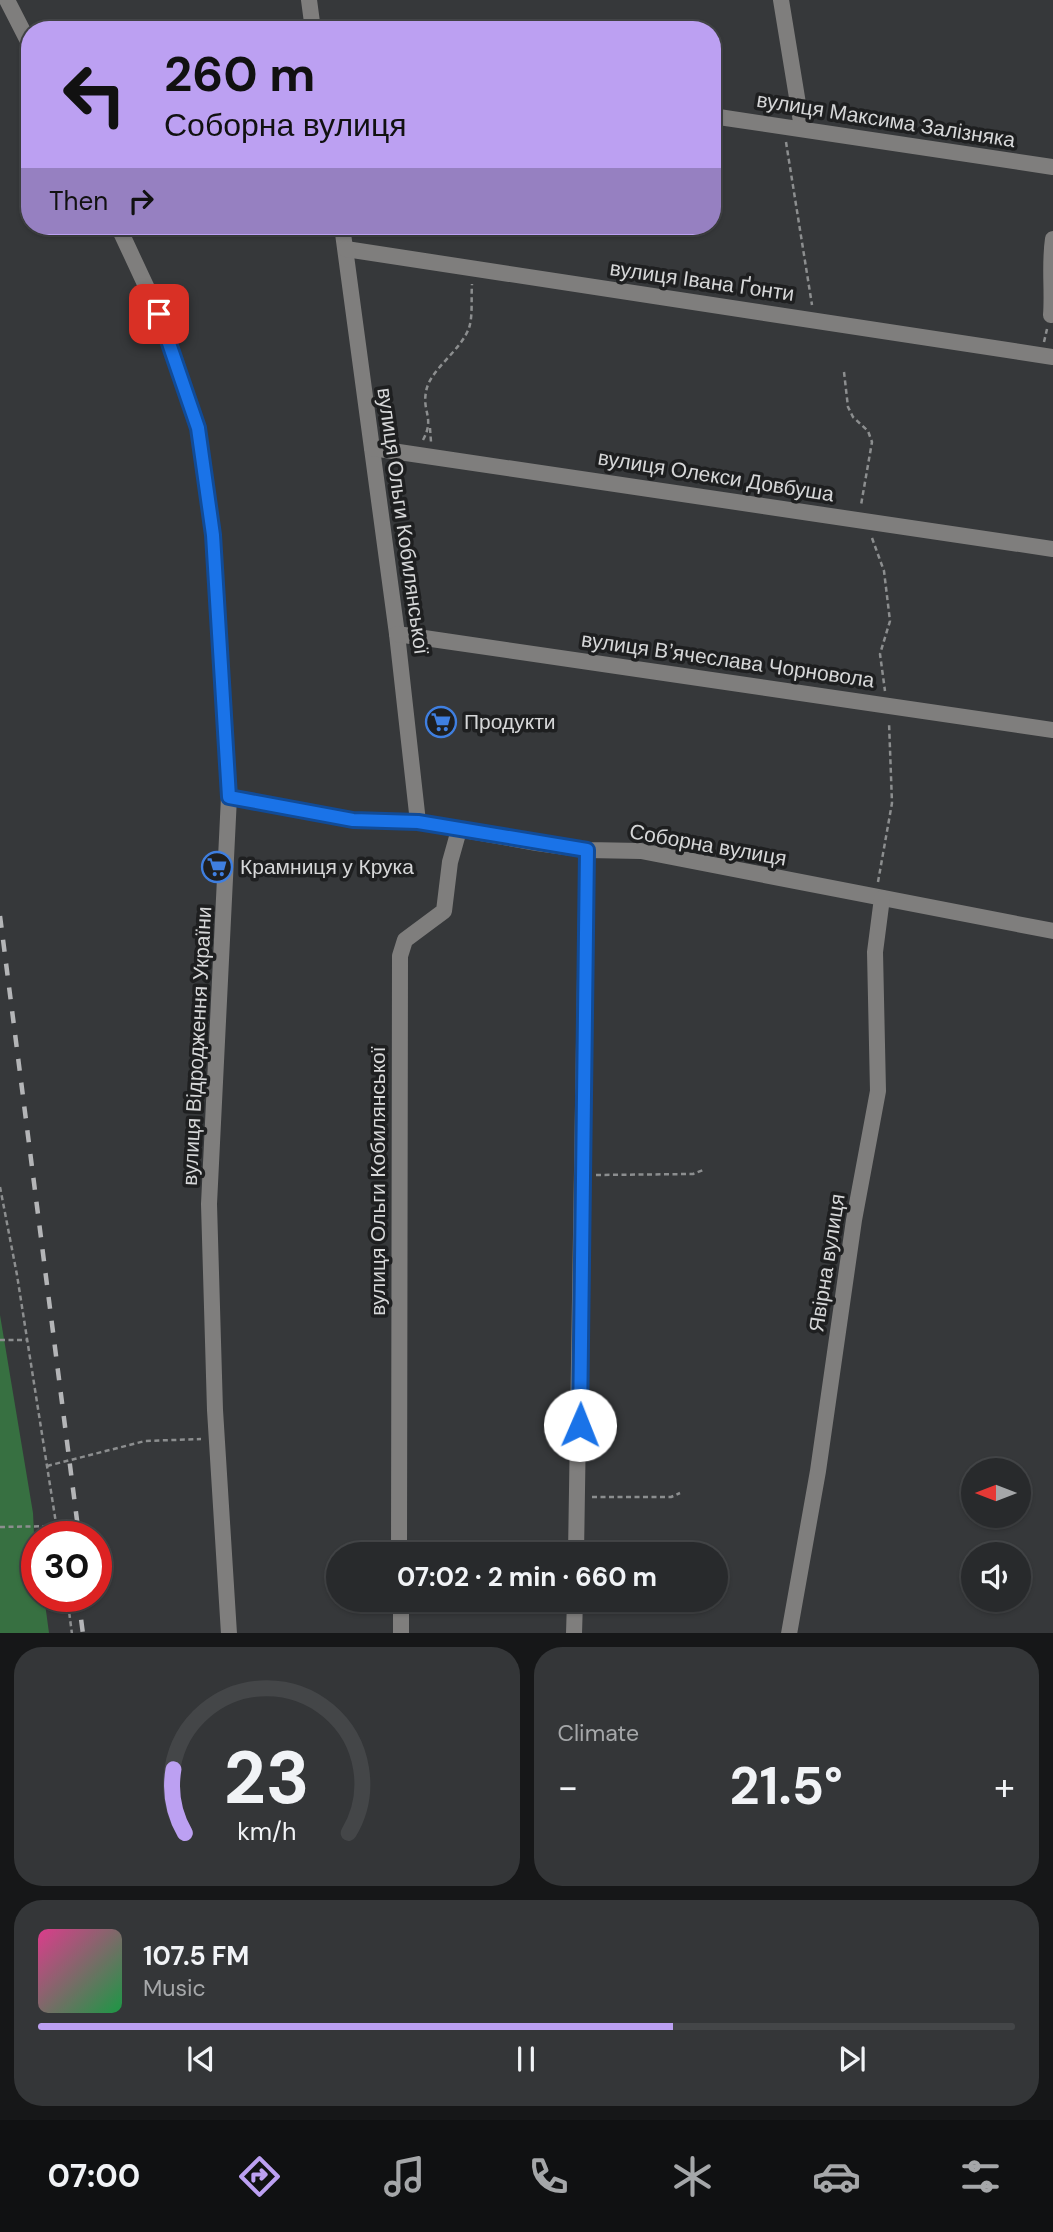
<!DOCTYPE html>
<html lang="en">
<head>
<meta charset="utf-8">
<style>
  body { margin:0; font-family:"DM Sans",sans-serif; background:#343638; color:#f1f3f6; height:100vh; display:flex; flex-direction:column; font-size:26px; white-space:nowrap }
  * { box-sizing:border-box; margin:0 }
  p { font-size:23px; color:#a5a7a9 }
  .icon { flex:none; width:38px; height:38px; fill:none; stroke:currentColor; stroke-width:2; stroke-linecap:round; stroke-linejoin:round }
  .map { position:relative; height:1633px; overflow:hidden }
  .side { display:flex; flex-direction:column; gap:14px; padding:14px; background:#161718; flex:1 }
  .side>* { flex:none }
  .guide { position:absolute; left:21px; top:21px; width:700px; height:214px; border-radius:28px; box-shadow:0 2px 5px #0004,0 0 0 2px #444648; background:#bca0f2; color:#111; overflow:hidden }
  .needle { width:46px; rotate:270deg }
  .tools { position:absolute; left:961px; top:1458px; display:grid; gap:14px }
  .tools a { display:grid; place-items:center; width:70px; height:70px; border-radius:50%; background:#282a2c; box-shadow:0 2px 5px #0004,0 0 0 2px #444648; font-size:35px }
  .speed { position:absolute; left:21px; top:1521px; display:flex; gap:14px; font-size:35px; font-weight:700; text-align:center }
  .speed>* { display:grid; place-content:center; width:91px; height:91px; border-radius:50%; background:#282a2c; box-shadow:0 2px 5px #0004,0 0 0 2px #444648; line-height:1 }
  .speed .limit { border:10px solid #d22; background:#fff; color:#111 }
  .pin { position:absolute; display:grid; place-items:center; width:60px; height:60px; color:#fff; margin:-30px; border-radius:14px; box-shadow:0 4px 10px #0006 }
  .me { position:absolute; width:77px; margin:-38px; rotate:1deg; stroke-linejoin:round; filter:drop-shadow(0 0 5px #0008) }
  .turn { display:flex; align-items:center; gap:24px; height:147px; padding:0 28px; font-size:32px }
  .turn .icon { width:91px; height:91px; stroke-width:2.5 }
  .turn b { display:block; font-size:49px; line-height:60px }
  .then { display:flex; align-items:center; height:66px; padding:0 28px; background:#0003; gap:14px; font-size:26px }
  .big { font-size:52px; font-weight:700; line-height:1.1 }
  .side .card { flex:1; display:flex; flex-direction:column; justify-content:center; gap:10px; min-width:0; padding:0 24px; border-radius:28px; background:#343638 }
  .side .dial { align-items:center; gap:0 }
  .dial svg { height:182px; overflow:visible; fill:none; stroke:#444648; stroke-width:7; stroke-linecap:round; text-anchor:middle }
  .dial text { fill:#f1f3f6; stroke:none }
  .song { display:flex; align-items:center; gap:21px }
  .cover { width:84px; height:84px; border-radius:10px; background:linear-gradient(135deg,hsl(330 70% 55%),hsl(140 70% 35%)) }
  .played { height:7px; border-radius:4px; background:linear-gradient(90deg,#bca0f2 65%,#444648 65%) }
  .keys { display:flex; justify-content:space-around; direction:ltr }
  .heat { display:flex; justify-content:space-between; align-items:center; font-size:38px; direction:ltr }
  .side .tiles { flex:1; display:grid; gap:14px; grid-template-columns:1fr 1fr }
  .card:last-child { grid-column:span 2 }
  .trip { position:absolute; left:326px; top:1542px; width:402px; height:70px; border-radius:35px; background:#282a2c; box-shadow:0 2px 5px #0004,0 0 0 2px #444648; font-weight:700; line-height:70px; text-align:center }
  .dock { display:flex; height:112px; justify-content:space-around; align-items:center; background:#101112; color:#a5a7a9 }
  .dock .icon { width:49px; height:49px }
  .dock .selected { color:#bca0f2 }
  .dock b { font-size:32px; color:#f1f3f6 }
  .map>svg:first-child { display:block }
  .forest { fill:#377041 }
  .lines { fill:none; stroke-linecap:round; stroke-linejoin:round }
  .path { stroke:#8c8e8f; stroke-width:2.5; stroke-dasharray:5 3.5; stroke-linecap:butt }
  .minor { stroke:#7f7e7d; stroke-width:16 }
  .rail { stroke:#b4b5b7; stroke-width:4.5; stroke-dasharray:12 12; stroke-linecap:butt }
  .route-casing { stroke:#114b97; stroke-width:18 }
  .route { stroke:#1a73e8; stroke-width:12 }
  .labels { text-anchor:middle; stroke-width:7; stroke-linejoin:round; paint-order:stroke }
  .street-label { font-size:21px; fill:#d6d7d8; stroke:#1e1f20 }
  .poi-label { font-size:21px; fill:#d6d7d8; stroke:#1e1f20; text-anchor:start }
</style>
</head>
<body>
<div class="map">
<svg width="1053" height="1634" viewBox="0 0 1053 1634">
  <rect width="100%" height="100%" fill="#36383a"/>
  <polygon class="forest" points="0,1315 33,1513 37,1596 44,1596 49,1633 0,1633"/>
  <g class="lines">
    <g class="path">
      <polyline points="786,142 812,305"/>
      <polyline points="1044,342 1047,329"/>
      <polyline points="844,372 848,407 853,417 868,431 872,442 861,505"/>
      <polyline points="430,428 431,442"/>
      <path d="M 423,440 C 435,418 422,412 426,392 C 429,370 460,352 469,328 C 473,316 471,298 472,284"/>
      <polyline points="872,538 884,571 890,621 880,654 885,691"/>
      <polyline points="878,882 892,803 889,722"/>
      <polyline points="596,1175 693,1174 703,1170"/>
      <polyline points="0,1187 17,1275 58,1536"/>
      <polyline points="0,1340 28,1340"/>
      <polyline points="47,1466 145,1441 201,1439"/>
      <polyline points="592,1497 671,1497 680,1493"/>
      <polyline points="0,1527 56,1526"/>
      <polyline points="67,1596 72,1634"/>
    </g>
    <g class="minor">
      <polyline points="7,0 30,45"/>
      <polyline points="309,0 313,30"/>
      <polyline points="781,0 802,128"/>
      <polyline points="712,116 1053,167"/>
      <polyline points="118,226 159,314 198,428 213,535 229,797 209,1204 215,1410 229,1634"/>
      <polyline points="342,226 397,634 418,822"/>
      <polyline points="346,249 1053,357"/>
      <path d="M 1051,315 C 1053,290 1049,266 1053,239"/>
      <polyline points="372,448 1053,549"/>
      <polyline points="397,634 1053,730"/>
      <polyline points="229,797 353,820 418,822 537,843 587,850 641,851 1053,931"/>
      <polyline points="399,1554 400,956 405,940 444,911 450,862 459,830"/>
      <polyline points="576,1554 587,850"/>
      <polyline points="401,1600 401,1634"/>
      <polyline points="574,1634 575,1600"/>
      <polyline points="789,1634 818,1471 854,1220 878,1091 875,952 882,898"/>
    </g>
    <g class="rail">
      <polyline points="0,916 79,1536"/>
      <polyline points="78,1596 83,1634"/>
    </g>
  </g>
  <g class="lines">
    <g class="route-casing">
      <polyline id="route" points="159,314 198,428 213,535 229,797 353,820 418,822 587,850 580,1425"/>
    </g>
    <use href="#route" class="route"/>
  </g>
  <defs>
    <g id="supermarket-ring" transform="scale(1.575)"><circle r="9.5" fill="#1e1f20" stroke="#3f7fe0" stroke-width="1.5"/><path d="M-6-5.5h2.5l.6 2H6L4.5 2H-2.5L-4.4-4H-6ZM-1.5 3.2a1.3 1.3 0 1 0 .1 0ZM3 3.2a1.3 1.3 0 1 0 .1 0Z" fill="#3f7fe0"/></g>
  </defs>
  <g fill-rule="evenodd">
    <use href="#supermarket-ring" x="441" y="722"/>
    <use href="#supermarket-ring" x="217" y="867"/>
  </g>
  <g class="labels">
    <g class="street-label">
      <text transform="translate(886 120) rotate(9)" y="7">вулиця Максима Залізняка</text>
      <text transform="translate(702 281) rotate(8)" y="7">вулиця Івана Ґонти</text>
      <text transform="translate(716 476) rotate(9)" y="7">вулиця Олекси Довбуша</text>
      <text transform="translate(403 521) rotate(82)" y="7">вулиця Ольги Кобилянської</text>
      <text transform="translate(728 660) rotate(8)" y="7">вулиця Вʼячеслава Чорновола</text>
      <text transform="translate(708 845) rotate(10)" y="7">Соборна вулиця</text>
      <text transform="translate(197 1046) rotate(-87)" y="7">вулиця Відродження України</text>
      <text transform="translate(378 1181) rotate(-90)" y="7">вулиця Ольги Кобилянської</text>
      <text transform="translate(827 1263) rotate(-81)" y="7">Явірна вулиця</text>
    </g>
    <g class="poi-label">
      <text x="464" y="729">Продукти</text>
      <text x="240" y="874">Крамниця у Крука</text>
    </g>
  </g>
</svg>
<div class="tools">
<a><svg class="needle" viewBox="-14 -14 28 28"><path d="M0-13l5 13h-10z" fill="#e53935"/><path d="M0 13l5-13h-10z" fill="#a5a7a9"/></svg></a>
<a><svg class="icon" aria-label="sound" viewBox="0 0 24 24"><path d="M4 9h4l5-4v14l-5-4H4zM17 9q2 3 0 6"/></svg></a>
</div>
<div class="speed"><div class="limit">30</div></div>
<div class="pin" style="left:159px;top:314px;background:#d93025"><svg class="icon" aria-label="arrive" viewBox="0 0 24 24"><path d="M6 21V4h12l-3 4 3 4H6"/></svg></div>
<svg class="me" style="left:580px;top:1425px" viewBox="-20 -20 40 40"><circle r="19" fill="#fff"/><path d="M0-13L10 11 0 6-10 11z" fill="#1a73e8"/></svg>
<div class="trip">07:02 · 2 min · 660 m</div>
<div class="guide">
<div class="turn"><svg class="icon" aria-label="left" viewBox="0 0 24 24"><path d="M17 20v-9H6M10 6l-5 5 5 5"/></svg><div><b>260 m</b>Соборна вулиця</div></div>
<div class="then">Then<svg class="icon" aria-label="right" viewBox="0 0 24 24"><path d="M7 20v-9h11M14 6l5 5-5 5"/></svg></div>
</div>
</div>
<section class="side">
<div class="tiles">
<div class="card dial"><svg viewBox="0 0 100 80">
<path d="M14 69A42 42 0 1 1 86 69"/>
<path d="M14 69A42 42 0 0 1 9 41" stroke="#bca0f2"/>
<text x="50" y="56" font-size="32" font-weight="700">23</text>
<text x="50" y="72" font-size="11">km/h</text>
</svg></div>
<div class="card"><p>Climate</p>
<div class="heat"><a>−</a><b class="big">21.5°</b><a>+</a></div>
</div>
<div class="card">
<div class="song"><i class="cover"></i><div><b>107.5 FM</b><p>Music</p></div></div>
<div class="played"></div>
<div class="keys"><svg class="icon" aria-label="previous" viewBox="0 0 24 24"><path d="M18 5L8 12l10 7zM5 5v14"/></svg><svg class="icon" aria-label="pause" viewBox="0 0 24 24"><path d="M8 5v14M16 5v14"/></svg><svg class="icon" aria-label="next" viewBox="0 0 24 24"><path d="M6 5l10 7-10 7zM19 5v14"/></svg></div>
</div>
</div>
</section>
<nav class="dock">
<b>07:00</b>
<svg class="icon selected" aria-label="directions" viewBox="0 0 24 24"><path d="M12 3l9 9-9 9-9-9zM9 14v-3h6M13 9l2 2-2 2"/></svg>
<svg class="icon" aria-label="music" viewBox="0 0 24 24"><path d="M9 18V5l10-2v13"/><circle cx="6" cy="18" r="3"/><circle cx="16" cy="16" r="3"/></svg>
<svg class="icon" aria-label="phone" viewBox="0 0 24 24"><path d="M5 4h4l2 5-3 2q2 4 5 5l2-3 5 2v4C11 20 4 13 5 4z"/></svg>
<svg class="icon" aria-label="climate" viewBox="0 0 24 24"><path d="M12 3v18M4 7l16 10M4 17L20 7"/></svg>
<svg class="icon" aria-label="car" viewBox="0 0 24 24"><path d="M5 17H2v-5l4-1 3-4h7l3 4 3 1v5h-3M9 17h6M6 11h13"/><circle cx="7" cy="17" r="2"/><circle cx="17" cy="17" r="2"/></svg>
<svg class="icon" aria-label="filters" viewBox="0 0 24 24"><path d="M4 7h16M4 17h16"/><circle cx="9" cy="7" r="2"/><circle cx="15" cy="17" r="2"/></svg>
</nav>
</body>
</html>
